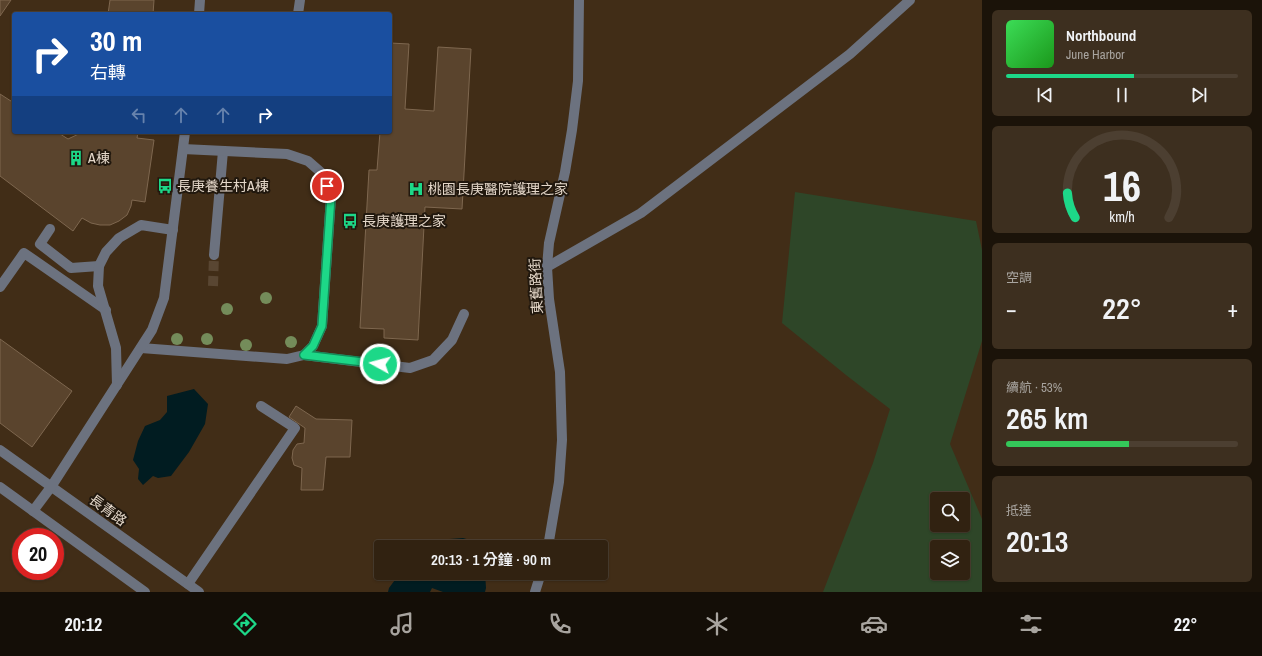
<!DOCTYPE html>
<html lang="zh-TW">
<head>
<meta charset="utf-8">
<style>
  body { margin:0; font-family:"Archivo Narrow","Noto Sans TC",sans-serif; background:#3d2f1f; color:#f1f3f6; height:100vh; display:flex; flex-direction:column; font-size:15px; white-space:nowrap }
  * { box-sizing:border-box; margin:0 }
  p { font-size:13px; color:#a8a49f }
  .icon { flex:none; width:22px; height:22px; fill:none; stroke:currentColor; stroke-width:2; stroke-linecap:round; stroke-linejoin:round }
  .map { position:relative; flex:1; overflow:hidden }
  .sheet { display:flex; flex-direction:column; gap:10px; padding:10px; background:#1b1309; width:280px }
  .sheet>* { flex:none }
  .banner { position:absolute; left:12px; top:12px; width:380px; height:122px; border-radius:4px; box-shadow:0 1px 3px #0004,0 0 0 1px #4c3f31; background:#1a4fa0; color:#fff; overflow:hidden }
  .fabs { position:absolute; left:930px; top:492px; display:grid; gap:8px }
  .fabs a { display:grid; place-items:center; width:40px; height:40px; border-radius:4px; background:#312211; box-shadow:0 1px 3px #0004,0 0 0 1px #4c3f31; font-size:20px }
  .speed { position:absolute; left:12px; top:528px; display:flex; gap:8px; font-size:20px; font-weight:700; text-align:center }
  .speed>* { display:grid; place-content:center; width:52px; height:52px; border-radius:50%; background:#312211; box-shadow:0 1px 3px #0004,0 0 0 1px #4c3f31; line-height:1 }
  .speed .limit { border:6px solid #d22; background:#fff; color:#111 }
  .pin { position:absolute; display:grid; place-items:center; width:34px; height:34px; color:#fff; margin:-17px; border:2px solid #fff; border-radius:50%; box-shadow:0 1px 4px #0007 }
  .me { position:absolute; width:44px; margin:-22px; rotate:277deg; stroke-linejoin:round; filter:drop-shadow(0 0 3px #0008) }
  .turn { display:flex; align-items:center; gap:14px; height:84px; padding:0 12px; font-size:18px }
  .turn .icon { width:52px; height:52px; stroke-width:2.5 }
  .turn b { display:block; font-size:28px; line-height:34px }
  .lanes { display:flex; align-items:center; height:38px; padding:0 12px; background:#0003; justify-content:center; gap:20px; direction:ltr }
  .lanes .off { opacity:.35 }
  .big { font-size:30px; font-weight:600; line-height:1.1 }
  .sheet .tile { flex:1; display:flex; flex-direction:column; justify-content:center; gap:6px; min-width:0; padding:0 14px; border-radius:6px; background:#3d2f1f }
  .sheet .dial { align-items:center; gap:0 }
  .dial svg { height:104px; overflow:visible; fill:none; stroke:#4c3f31; stroke-width:7; stroke-linecap:round; text-anchor:middle }
  .dial text { fill:#f1f3f6; stroke:none }
  .song { display:flex; align-items:center; gap:12px }
  .cover { width:48px; height:48px; border-radius:6px; background:linear-gradient(135deg,hsl(130 70% 55%),hsl(120 70% 35%)) }
  .played { height:4px; border-radius:2px; background:linear-gradient(90deg,#1dd888 55%,#4c3f31 55%) }
  .keys { display:flex; justify-content:space-around; direction:ltr }
  .heat { display:flex; justify-content:space-between; align-items:center; font-size:22px; direction:ltr }
  .charge { height:6px; border-radius:3px; background:linear-gradient(90deg,#34c759 53%,#4c3f31 0) }
  .trip { position:absolute; left:374px; top:540px; width:234px; height:40px; border-radius:4px; background:#312211; box-shadow:0 1px 3px #0004,0 0 0 1px #4c3f31; font-weight:600; line-height:40px; text-align:center }
  .tabs { display:flex; height:64px; justify-content:space-around; align-items:center; background:#140e07; color:#a8a49f }
  .tabs .icon { width:28px; height:28px }
  .tabs .selected { color:#1dd888 }
  .tabs b { font-size:18px; color:#f1f3f6 }
  main { display:flex; flex:1; min-height:0 }
  .map>svg:first-child { display:block }
  .green { fill:#2e4628; fill-rule:evenodd }
  .water { fill:#011c21 }
  .building { fill:#5a442d; stroke:#7e674f }
  .lines { fill:none; stroke-linecap:round; stroke-linejoin:round }
  .minor-tunnel { stroke:#594632; stroke-width:10; stroke-dasharray:10 5; stroke-linecap:butt }
  .minor { stroke:#6c727f; stroke-width:10 }
  .tree { fill:#748c5a }
  .route-casing { stroke:#138c58; stroke-width:10 }
  .route { stroke:#1dd888; stroke-width:7 }
  .labels { text-anchor:middle; stroke-width:4; stroke-linejoin:round; paint-order:stroke }
  .poi-label { font-size:14px; fill:#e4d7c9; stroke:#21180e; text-anchor:start }
  .street-label { font-size:14px; fill:#e4d7c9; stroke:#21180e }
</style>
</head>
<body>
<main>
<div class="map">
<svg width="982" height="592" viewBox="0 0 982 592">
  <rect width="100%" height="100%" fill="#412d17"/>
  <path class="green" d="M 795,192 L 976,221 L 982,250 L 982,341 L 950,444 L 982,519 L 982,592 L 823,592 L 873,463 L 890,409 L 846,375 L 782,323 ZM 937,499 L 963,499 L 963,525 L 937,525 ZM 937,547 L 963,547 L 963,573 L 937,573 Z"/>
  <g class="water">
    <polygon points="194,389 208,404 205,424 189,452 171,476 158,478 153,476 143,485 138,479 139,469 133,460 138,441 145,426 160,420 167,412 167,396"/>
    <polygon points="463,538 484,544 486,547 427,547 436,540"/>
    <polygon points="400,573 485,573 486,588 485,592 443,592 432,588 430,592 388,592 389,588"/>
  </g>
  <g class="building">
    <polygon points="0,0 11,0 0,16"/>
    <polygon points="110,0 154,0 153,14 108,14"/>
    <polygon points="390,43 409,44 405,109 434,111 438,47 471,49 462,209 425,207 418,340 384,338 384,329 360,328 369,170 377,170 380,132 390,132"/>
    <polygon points="0,94 14,103 14,132 57,132 68,139 83,132 138,132 137,138 154,140 145,202 132,200 131,206 127,215 119,221 110,225 100,225 91,223 82,218 73,231 0,176"/>
    <polygon points="0,339 72,391 32,447 0,423"/>
    <polygon points="296,406 316,419 352,420 350,457 326,457 323,490 301,490 302,468 294,465 292,458 293,450 297,444 304,443 305,428 289,417"/>
  </g>
  <g class="lines">
    <polyline class="minor-tunnel" points="213,286 214,255"/>
    <g class="minor">
      <polyline points="199,14 200,0"/>
      <polyline points="298,14 300,0"/>
      <polyline points="50,229 40,244 71,268 99,266"/>
      <polyline points="214,255 223,151"/>
      <polyline points="547,267 641,213 850,54 910,0"/>
      <polyline points="0,287 24,253 106,310"/>
      <polyline points="141,348 287,359 304,355 313,346 322,326 331,197 324,175 308,161 287,154 183,149"/>
      <polyline points="304,355 410,368 433,360 452,340 464,314"/>
      <polyline points="117,385 116,348 98,286 99,266 106,252 119,238 141,225 173,230"/>
      <polyline points="0,450 199,592"/>
      <polyline points="0,487 145,592"/>
      <polyline points="33,511 51,487 152,330 164,298 185,132"/>
      <polyline points="548,547 559,482 562,440 560,372 549,299 547,267 549,243 565,172 572,130 578,81 579,0"/>
      <polyline points="188,584 295,428 261,406"/>
      <polyline points="535,592 541,573"/>
    </g>
  </g>
  <g class="tree">
    <circle cx="266" cy="298" r="6"/>
    <circle cx="227" cy="309" r="6"/>
    <circle cx="177" cy="339" r="6"/>
    <circle cx="207" cy="339" r="6"/>
    <circle cx="291" cy="342" r="6"/>
    <circle cx="246" cy="345" r="6"/>
  </g>
  <g class="lines">
    <g class="route-casing">
      <polyline id="route" points="327,186 331,197 322,326 313,346 304,355 380,364"/>
    </g>
    <use href="#route" class="route"/>
  </g>
  <defs>
    <g id="building-bare" transform="scale(1.2)"><path d="M-4-6H4V6H1V3H-1V6H-4ZM-2.5-4.3h1.7v1.8h-1.7ZM.8-4.3h1.7v1.8H.8ZM-2.5-1h1.7V.8h-1.7ZM.8-1h1.7V.8H.8Z" fill="#1dd888" stroke="#21180e" stroke-width="2.5" paint-order="stroke"/></g>
    <g id="bus-bare" transform="scale(1.2)"><path d="M-5-6H5V4H4V6H2V4H-2V6H-4V4H-5ZM-3.5-4V0h7V-4ZM-3.5 1.2v1.5H-2V1.2ZM2 1.2v1.5H3.5V1.2Z" fill="#1dd888" stroke="#21180e" stroke-width="2.5" paint-order="stroke"/></g>
    <g id="hospital-bare" transform="scale(1.2)"><path d="M-5-5h3v3.5h4V-5h3V5h-3V1.5h-4V5h-3Z" fill="#1dd888" stroke="#21180e" stroke-width="2.5" paint-order="stroke"/></g>
  </defs>
  <g fill-rule="evenodd">
    <use href="#building-bare" x="76" y="158"/>
    <use href="#bus-bare" x="165" y="186"/>
    <use href="#hospital-bare" x="416" y="189"/>
    <use href="#bus-bare" x="350" y="221"/>
  </g>
  <g class="labels">
    <g class="poi-label">
      <text x="88" y="163">A棟</text>
      <text x="177" y="191">長庚養生村A棟</text>
      <text x="428" y="194">桃園長庚醫院護理之家</text>
      <text x="362" y="226">長庚護理之家</text>
    </g>
    <g class="street-label">
      <text transform="translate(536 286) rotate(-93)" y="5">東舊路街</text>
      <text transform="translate(108 510) rotate(36)" y="5">長青路</text>
    </g>
  </g>
</svg>
<div class="fabs">
<a><svg class="icon" aria-label="search" viewBox="0 0 24 24"><circle cx="10" cy="10" r="6"/><path d="M15 15l6 6"/></svg></a>
<a><svg class="icon" aria-label="layers" viewBox="0 0 24 24"><path d="M12 4l9 5-9 5-9-5zM3 14l9 5 9-5"/></svg></a>
</div>
<div class="speed"><div class="limit">20</div></div>
<div class="pin" style="left:327px;top:186px;background:#d93025"><svg class="icon" aria-label="arrive" viewBox="0 0 24 24"><path d="M6 21V4h12l-3 4 3 4H6"/></svg></div>
<svg class="me" style="left:380px;top:364px" viewBox="-20 -20 40 40"><circle r="17" fill="#1dd888" stroke="#fff" stroke-width="3"/><path d="M0-11L8 9 0 5-8 9z" fill="#fff"/></svg>
<div class="trip">20:13 · 1 分鐘 · 90 m</div>
<div class="banner">
<div class="turn"><svg class="icon" aria-label="right" viewBox="0 0 24 24"><path d="M7 20v-9h11M14 6l5 5-5 5"/></svg><div><b>30 m</b>右轉</div></div>
<div class="lanes"><svg class="icon off" aria-label="left" viewBox="0 0 24 24"><path d="M17 20v-9H6M10 6l-5 5 5 5"/></svg><svg class="icon off" aria-label="ahead" viewBox="0 0 24 24"><path d="M12 20V5M6 11l6-6 6 6"/></svg><svg class="icon off" aria-label="ahead" viewBox="0 0 24 24"><path d="M12 20V5M6 11l6-6 6 6"/></svg><svg class="icon" aria-label="right" viewBox="0 0 24 24"><path d="M7 20v-9h11M14 6l5 5-5 5"/></svg></div>
</div>
</div>
<section class="sheet">
<div class="tile">
<div class="song"><i class="cover"></i><div><b>Northbound</b><p>June Harbor</p></div></div>
<div class="played"></div>
<div class="keys"><svg class="icon" aria-label="previous" viewBox="0 0 24 24"><path d="M18 5L8 12l10 7zM5 5v14"/></svg><svg class="icon" aria-label="pause" viewBox="0 0 24 24"><path d="M8 5v14M16 5v14"/></svg><svg class="icon" aria-label="next" viewBox="0 0 24 24"><path d="M6 5l10 7-10 7zM19 5v14"/></svg></div>
</div>
<div class="tile dial"><svg viewBox="0 0 100 80">
<path d="M14 69A42 42 0 1 1 86 69"/>
<path d="M14 69A42 42 0 0 1 8 50" stroke="#1dd888"/>
<text x="50" y="56" font-size="32" font-weight="700">16</text>
<text x="50" y="72" font-size="11">km/h</text>
</svg></div>
<div class="tile"><p>空調</p>
<div class="heat"><a>−</a><b class="big">22°</b><a>+</a></div>
</div>
<div class="tile"><p>續航 · 53%</p><b class="big">265 km</b><div class="charge"></div></div>
<div class="tile"><p>抵達</p><b class="big">20:13</b></div>
</section>
</main>
<nav class="tabs">
<b>20:12</b>
<svg class="icon selected" aria-label="directions" viewBox="0 0 24 24"><path d="M12 3l9 9-9 9-9-9zM9 14v-3h6M13 9l2 2-2 2"/></svg>
<svg class="icon" aria-label="music" viewBox="0 0 24 24"><path d="M9 18V5l10-2v13"/><circle cx="6" cy="18" r="3"/><circle cx="16" cy="16" r="3"/></svg>
<svg class="icon" aria-label="phone" viewBox="0 0 24 24"><path d="M5 4h4l2 5-3 2q2 4 5 5l2-3 5 2v4C11 20 4 13 5 4z"/></svg>
<svg class="icon" aria-label="climate" viewBox="0 0 24 24"><path d="M12 3v18M4 7l16 10M4 17L20 7"/></svg>
<svg class="icon" aria-label="car" viewBox="0 0 24 24"><path d="M5 17H2v-5l4-1 3-4h7l3 4 3 1v5h-3M9 17h6M6 11h13"/><circle cx="7" cy="17" r="2"/><circle cx="17" cy="17" r="2"/></svg>
<svg class="icon" aria-label="filters" viewBox="0 0 24 24"><path d="M4 7h16M4 17h16"/><circle cx="9" cy="7" r="2"/><circle cx="15" cy="17" r="2"/></svg>
<b>22°</b>
</nav>
</body>
</html>
